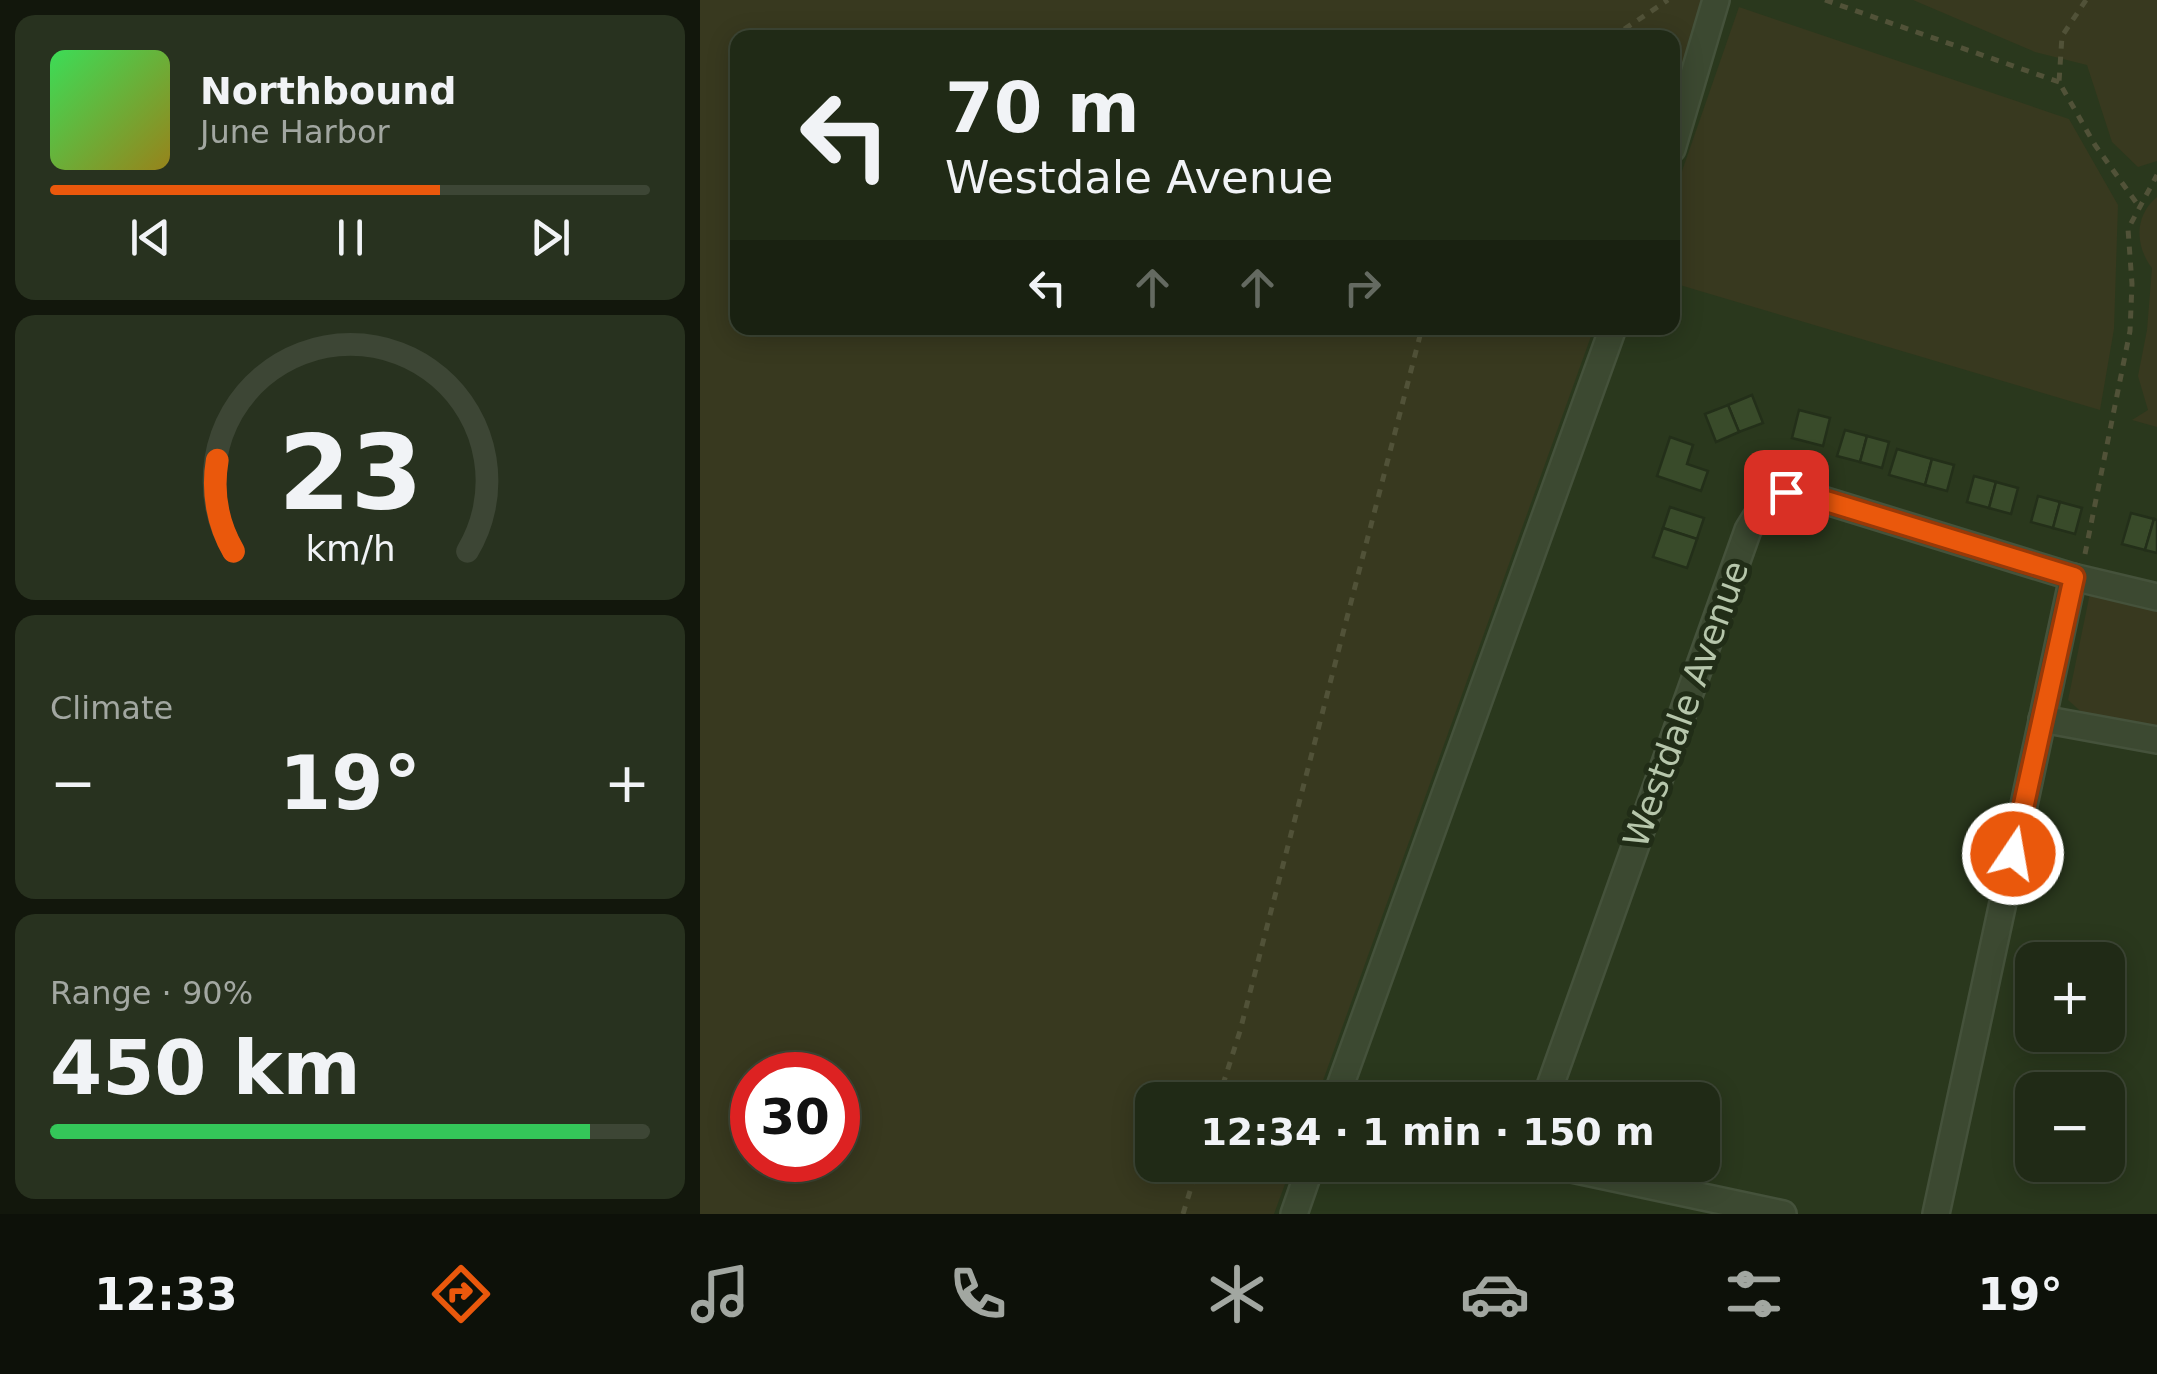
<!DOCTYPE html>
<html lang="en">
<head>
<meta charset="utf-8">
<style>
  body { margin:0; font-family:"DejaVu Sans",sans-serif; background:#28321f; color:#f1f3f6; height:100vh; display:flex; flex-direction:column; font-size:38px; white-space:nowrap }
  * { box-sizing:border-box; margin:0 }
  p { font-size:32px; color:#a2a7a1 }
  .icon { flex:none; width:55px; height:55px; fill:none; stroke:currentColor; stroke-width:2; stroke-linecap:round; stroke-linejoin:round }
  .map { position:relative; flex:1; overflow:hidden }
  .sheet { display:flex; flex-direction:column; gap:15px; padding:15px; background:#12170c; width:700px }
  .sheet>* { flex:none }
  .guide { position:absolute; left:30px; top:30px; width:950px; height:305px; border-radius:20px; box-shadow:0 5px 25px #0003,0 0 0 2px #3d4635; background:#202a16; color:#f1f3f6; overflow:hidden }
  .fabs { position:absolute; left:1315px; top:942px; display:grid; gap:20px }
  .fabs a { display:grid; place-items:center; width:110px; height:110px; border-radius:20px; background:#202a16; box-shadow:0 5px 25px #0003,0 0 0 2px #3d4635; font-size:50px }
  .speed { position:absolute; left:30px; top:1052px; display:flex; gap:20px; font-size:50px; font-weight:700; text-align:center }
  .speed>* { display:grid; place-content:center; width:130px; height:130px; border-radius:50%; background:#202a16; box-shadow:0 5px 25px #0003,0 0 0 2px #3d4635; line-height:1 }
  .speed .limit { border:15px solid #d22; background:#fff; color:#111 }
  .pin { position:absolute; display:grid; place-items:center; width:85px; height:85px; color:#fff; margin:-42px; border-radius:20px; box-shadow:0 5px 15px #0006 }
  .me { position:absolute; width:110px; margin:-55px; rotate:12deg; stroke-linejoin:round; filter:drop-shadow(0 0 8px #0008) }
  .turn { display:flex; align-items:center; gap:35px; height:210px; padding:0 50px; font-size:45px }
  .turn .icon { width:130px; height:130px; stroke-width:2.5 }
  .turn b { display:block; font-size:70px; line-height:85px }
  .lanes { display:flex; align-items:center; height:95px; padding:0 50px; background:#0003; justify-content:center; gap:50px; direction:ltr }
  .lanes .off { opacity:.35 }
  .big { font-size:75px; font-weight:700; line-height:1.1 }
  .sheet .card { flex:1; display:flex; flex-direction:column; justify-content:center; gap:15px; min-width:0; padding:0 35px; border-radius:20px; background:#28321f }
  .sheet .dial { align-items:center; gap:0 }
  .dial svg { height:260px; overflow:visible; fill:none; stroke:#3d4635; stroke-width:7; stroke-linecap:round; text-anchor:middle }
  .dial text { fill:#f1f3f6; stroke:none }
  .song { display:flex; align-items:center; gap:30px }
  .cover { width:120px; height:120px; border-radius:15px; background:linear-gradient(135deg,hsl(130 70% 55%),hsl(50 70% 35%)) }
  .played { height:10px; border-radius:5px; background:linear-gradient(90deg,#ea580c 65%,#3d4635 65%) }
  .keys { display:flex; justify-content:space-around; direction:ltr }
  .heat { display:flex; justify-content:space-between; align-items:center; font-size:55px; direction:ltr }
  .charge { height:15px; border-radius:8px; background:linear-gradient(90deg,#34c759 90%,#3d4635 0) }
  .trip { position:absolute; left:435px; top:1082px; width:585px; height:100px; border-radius:20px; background:#202a16; box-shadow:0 5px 25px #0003,0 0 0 2px #3d4635; font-weight:700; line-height:100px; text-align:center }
  .tabs { display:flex; height:160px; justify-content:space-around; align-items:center; background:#0d1109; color:#a2a7a1 }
  .tabs .icon { width:70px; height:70px }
  .tabs .on { color:#ea580c }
  .tabs b { font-size:45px; color:#f1f3f6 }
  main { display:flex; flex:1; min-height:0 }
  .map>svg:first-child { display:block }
  .green { fill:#38391f; fill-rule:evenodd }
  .building { fill:#394b2a; stroke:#232f19; stroke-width:2.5 }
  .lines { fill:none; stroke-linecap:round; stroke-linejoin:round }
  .minor-casing { stroke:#45523b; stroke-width:30 }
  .path { stroke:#515238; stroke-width:5; stroke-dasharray:8 8; stroke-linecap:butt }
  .minor { stroke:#3c4931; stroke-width:25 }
  .route-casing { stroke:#983908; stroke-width:25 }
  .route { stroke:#ea580c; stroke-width:18 }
  .labels { text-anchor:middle; stroke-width:10; stroke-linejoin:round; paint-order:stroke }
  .street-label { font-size:35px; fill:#b6c6ab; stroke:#212d17 }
</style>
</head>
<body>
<main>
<section class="sheet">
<div class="card">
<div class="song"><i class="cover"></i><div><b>Northbound</b><p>June Harbor</p></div></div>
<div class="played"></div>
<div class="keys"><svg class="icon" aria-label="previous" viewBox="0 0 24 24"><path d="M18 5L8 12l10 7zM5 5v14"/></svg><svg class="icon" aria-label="pause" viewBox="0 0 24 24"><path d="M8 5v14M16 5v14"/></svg><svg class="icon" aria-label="next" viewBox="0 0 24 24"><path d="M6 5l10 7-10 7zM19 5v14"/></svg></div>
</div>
<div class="card dial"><svg viewBox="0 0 100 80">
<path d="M14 69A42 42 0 1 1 86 69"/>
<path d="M14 69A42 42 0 0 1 9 41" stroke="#ea580c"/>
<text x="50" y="56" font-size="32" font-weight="700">23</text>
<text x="50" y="72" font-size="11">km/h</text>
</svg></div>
<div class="card"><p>Climate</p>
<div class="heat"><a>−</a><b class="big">19°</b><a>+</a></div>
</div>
<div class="card"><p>Range · 90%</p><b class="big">450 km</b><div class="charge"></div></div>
</section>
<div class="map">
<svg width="1457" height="1214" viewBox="0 0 1457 1214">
  <rect width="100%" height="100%" fill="#2a381d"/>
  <g class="green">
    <path d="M 0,0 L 1008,0 L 973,102 L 972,38 L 38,38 L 38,328 L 894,328 L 616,1100 L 452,1100 L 452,1165 L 592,1165 L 574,1214 L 0,1214 ZM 52,1075 L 138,1075 L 138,1160 L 52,1160 Z"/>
    <polygon points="1213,0 1457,0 1457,161 1438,167 1412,142 1387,65 1335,52"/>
    <polygon points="1039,7 1369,119 1418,205 1414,329 1400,410 973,283 973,197"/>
    <path d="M 1457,197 L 1457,427 L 1432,420 L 1448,410 L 1438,376 L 1447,330 L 1452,268 C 1435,246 1434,216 1457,197 Z"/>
    <polygon points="1390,593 1457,606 1457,729 1386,716 1368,700"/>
  </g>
  <g class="building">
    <polygon points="1052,395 1063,423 1039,432 1028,405"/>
    <polygon points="1028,405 1039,432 1016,442 1005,414"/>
    <polygon points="1099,410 1130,418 1123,446 1092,438"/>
    <polygon points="1145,430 1167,436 1160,462 1137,456"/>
    <polygon points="1167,436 1189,442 1182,468 1160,462"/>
    <polygon points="970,437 993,445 987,464 1008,471 1001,491 957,476"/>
    <polygon points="1197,449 1232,459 1225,485 1189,475"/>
    <polygon points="1232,459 1254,465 1247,491 1225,485"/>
    <polygon points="1274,476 1296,482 1289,508 1267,502"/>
    <polygon points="1296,482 1318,488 1311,514 1289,508"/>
    <polygon points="1338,496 1360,502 1353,528 1331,522"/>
    <polygon points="1360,502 1382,508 1375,534 1353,528"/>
    <polygon points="970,507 1004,518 997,539 963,528"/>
    <polygon points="1431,513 1454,519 1445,550 1422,544"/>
    <polygon points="1454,519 1457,520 1457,553 1445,550"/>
    <polygon points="963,528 997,539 987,568 953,557"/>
  </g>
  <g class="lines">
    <g class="minor-casing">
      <g id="minor">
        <polyline points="972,149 1016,0"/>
        <polyline points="1342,719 1457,740"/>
        <polyline points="635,1100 913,328"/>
        <path d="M 845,1100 L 1048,530 C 1067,499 1071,490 1110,496 L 1373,577 L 1457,597"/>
        <polyline points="853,1165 1083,1214"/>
        <polyline points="594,1214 611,1165"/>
        <polyline points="1236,1214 1373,577"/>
      </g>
    </g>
    <g class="path">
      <polyline points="1125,0 1359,82"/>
      <polyline points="1386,0 1362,36 1359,82 1395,145 1438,205"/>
      <polyline points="911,38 968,0"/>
      <polyline points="1385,554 1430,331 1432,284 1428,229 1457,175"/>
      <polyline points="518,1100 540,1031 722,328"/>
      <polyline points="483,1214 498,1165"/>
    </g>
    <use href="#minor" class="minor"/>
  </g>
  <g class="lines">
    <g class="route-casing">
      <polyline id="route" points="1086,492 1110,496 1374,577 1313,854"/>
    </g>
    <use href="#route" class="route"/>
  </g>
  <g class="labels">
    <g class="street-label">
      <text transform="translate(986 704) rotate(-70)" y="12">Westdale Avenue</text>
    </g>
  </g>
</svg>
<div class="fabs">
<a>+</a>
<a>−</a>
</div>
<div class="speed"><div class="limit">30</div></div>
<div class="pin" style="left:1086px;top:492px;background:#d93025"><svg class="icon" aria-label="arrive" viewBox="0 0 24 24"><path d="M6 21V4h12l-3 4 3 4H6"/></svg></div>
<svg class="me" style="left:1313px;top:854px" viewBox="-20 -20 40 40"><circle r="17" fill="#ea580c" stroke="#fff" stroke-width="3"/><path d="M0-11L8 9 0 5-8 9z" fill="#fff"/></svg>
<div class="trip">12:34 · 1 min · 150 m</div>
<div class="guide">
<div class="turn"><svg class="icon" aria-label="left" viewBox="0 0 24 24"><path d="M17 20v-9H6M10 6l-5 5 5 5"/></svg><div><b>70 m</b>Westdale Avenue</div></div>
<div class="lanes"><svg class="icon" aria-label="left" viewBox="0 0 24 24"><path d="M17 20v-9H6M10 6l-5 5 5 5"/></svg><svg class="icon off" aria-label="ahead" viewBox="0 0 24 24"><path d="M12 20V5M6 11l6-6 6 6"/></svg><svg class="icon off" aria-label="ahead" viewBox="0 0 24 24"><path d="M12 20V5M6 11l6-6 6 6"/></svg><svg class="icon off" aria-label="right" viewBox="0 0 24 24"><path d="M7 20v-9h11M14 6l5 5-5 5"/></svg></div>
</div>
</div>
</main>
<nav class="tabs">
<b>12:33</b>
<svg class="icon on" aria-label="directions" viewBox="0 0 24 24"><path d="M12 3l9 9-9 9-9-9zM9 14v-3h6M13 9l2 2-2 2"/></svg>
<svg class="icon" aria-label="music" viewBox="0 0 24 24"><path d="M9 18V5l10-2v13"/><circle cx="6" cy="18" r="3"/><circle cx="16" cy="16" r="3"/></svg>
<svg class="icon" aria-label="phone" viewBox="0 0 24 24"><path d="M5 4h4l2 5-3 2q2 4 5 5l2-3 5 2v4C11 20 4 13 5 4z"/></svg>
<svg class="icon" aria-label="climate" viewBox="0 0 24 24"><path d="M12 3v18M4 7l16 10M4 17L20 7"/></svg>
<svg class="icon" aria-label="car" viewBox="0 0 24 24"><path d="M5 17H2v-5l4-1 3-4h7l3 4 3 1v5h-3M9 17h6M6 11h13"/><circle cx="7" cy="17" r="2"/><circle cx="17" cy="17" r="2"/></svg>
<svg class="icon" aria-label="filters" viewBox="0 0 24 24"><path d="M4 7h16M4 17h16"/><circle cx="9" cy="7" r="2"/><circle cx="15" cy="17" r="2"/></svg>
<b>19°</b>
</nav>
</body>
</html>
